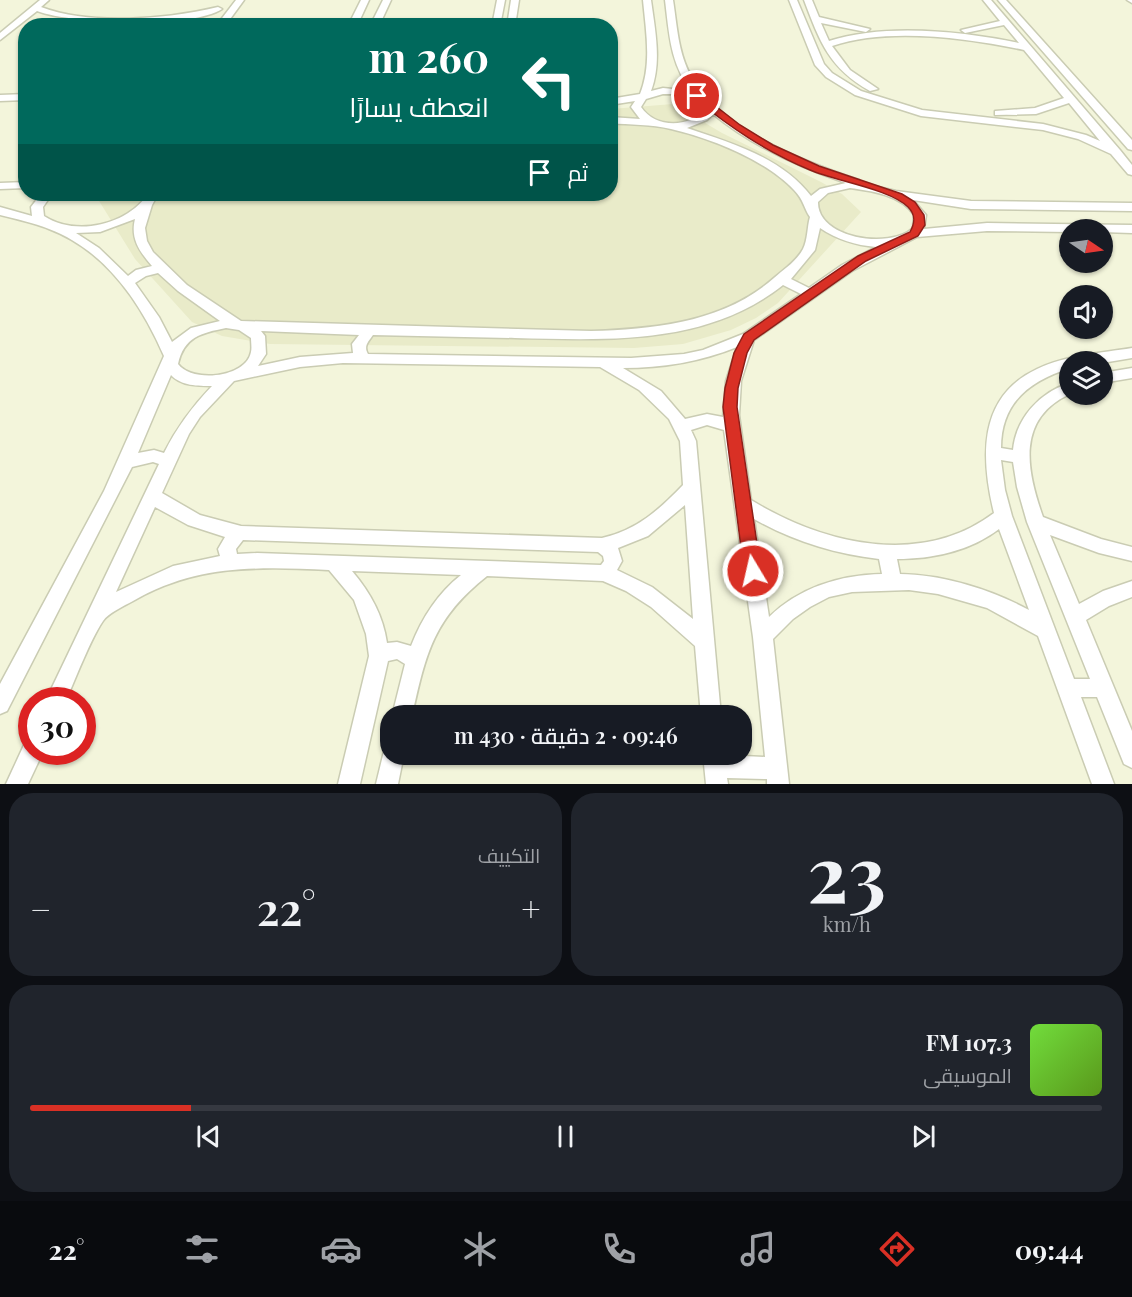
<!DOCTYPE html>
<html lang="ar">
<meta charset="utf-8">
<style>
:root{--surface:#171b24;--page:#20242c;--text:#f1f3f6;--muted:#9ea1a6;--line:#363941;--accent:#d93025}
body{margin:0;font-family:"Playfair Display",Cairo,serif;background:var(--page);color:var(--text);direction:rtl;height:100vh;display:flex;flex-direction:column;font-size:22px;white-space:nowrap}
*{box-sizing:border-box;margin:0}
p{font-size:20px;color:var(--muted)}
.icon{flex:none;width:33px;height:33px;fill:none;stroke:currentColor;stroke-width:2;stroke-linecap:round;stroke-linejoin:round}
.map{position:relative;height:784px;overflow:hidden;direction:ltr}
.drawer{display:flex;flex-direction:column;gap:9px;padding:9px;background:#0d0f14;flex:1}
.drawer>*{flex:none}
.top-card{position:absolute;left:18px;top:18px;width:600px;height:183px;border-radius:24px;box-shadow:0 2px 4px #0004;direction:rtl;background:#00695c;color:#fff;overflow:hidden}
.needle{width:39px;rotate:103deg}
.controls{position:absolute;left:1059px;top:219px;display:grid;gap:12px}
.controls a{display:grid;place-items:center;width:54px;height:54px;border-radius:50%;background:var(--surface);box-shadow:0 2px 4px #0004;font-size:30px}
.speed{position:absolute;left:18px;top:687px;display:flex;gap:12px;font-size:30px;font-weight:700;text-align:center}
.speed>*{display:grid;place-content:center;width:78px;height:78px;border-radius:50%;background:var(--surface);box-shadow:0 2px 4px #0004;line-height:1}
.speed .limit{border:9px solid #d22;background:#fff;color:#111}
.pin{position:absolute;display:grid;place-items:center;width:51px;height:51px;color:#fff;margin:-26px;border:3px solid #fff;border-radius:50%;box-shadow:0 2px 6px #0007}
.me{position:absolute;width:66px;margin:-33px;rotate:351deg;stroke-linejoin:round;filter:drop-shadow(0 0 4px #0008)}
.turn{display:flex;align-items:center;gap:21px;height:126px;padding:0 30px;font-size:27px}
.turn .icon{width:78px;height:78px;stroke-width:2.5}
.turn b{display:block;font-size:42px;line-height:51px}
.then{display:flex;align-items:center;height:57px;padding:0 30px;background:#0003;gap:12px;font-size:22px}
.big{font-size:45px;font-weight:600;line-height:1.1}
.drawer .card{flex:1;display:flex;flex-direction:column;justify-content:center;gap:9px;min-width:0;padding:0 21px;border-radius:24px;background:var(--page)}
.drawer .dial{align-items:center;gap:0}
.dial b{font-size:78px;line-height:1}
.song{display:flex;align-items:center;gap:18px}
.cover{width:72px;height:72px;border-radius:9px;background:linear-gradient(135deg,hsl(100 70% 55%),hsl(90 70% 35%))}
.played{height:6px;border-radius:3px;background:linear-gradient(90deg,var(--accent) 15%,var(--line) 15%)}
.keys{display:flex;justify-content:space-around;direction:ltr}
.heat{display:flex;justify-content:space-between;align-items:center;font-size:33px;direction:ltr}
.drawer .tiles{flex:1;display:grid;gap:9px;grid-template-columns:1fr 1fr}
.card:last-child{grid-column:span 2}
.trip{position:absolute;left:380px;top:705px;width:372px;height:60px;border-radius:24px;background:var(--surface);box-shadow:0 2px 4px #0004;font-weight:600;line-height:60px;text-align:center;direction:rtl}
.menu{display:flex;height:96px;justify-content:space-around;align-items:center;background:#090b0e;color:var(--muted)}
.menu .icon{width:42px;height:42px}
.menu .on{color:var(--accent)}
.menu b{font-size:27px;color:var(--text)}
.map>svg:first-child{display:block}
</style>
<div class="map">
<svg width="1132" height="784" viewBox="0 0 1132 784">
<rect width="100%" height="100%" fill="#f3f5db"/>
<path fill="#e9ebc9" d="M673,104L722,133L821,182L842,194L861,212L778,303L756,318L731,330L683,344L634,348L270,344L222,336L192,322L135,259L96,196L102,194H610L611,109Z"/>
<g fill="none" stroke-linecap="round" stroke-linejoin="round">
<defs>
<path id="street" d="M40,0H49L41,7C91,26 167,19 218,7L222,9C192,29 71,24 37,11L0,40V33Z
M236,0H244L225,26H216Z
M361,0H369L357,26H348Z
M383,0H391L379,26H370Z
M497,0H505L500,26H492Z
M511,0H519L515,26H507Z
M643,0H651C655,30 662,62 651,91L663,88L692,91C670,65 669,32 665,0H673C677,25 678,53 691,76C721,130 802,161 859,180L860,183L896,191L971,201L1132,203V211L971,209L913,200L926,215L924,229L987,223L1132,225V233L1102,232V230H1070V232L987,231L917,237L852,271L754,340L741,381L739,415L751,500C823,544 921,568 994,513C981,459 977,397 1037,369C1066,355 1101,353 1132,348V358L1102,363L1070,362V368C1030,381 1001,402 1001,448L1013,450C1016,418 1040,392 1070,383V394C1015,419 1027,472 1043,517L1101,539L1132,547V561L1099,553L1050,535L1079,604L1103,591L1132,581V597L1109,606L1086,620L1132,731V768L1124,764L1097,697H1081L1114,784H1092L1038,636L987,608L938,594L909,590L852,592L829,597L810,607L793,619L773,639L789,784H767V779L727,778L728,784H706L703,754L765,757L753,637L724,430L707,425L691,430L696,441L721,716H701L695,646L651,607L626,591L603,581L487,576C434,618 426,652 412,716H392L405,664L397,659L388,661L360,784H338L369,656L366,634L354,600L329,570C258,567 197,564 133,601C124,606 108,613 103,621C90,640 76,678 66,700H46L159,464L153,462L132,467L7,711L0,714V684L104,491L164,356C141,303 105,250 49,229C34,223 16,219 0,215V207L32,216L31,207L41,194H52L43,207L44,216C76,237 127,225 148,194H158L152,205L145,228L147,241L153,252L187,285L241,321L591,331C656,329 724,322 774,278C784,269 796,262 803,249C808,239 807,227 810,217C804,209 804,200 794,190C766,160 710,138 671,129C651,124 630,125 610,123V117L640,119L631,107L635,101L610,105V99L640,94C652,64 646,32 643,0ZM663,94C677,94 701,94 705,110C688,128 655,128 641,107L646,99ZM713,114C752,146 798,167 846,183L820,189L811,196C781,157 731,143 687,128L707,120ZM850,188C872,191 901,195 914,215L913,228C889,250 817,238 818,202L828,193ZM135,219C130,239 140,252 152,266L136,270L128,276L99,248L76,233L100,232ZM820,228C838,240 855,245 876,247L842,265L809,288L791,279L815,250ZM158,273L178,291L220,321L191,328L172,342L159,317L135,283L146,276ZM783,285L801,294L743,334L703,350L684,354L631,358L368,354C363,346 369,341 373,335C421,336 468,337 515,338C607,340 706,346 783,285ZM226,328L239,330L251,338C251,342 252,348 251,352C246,378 192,383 178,364C184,337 201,333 226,328ZM261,331L359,335L352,344L353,353L300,357L258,366L266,354L265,336ZM737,347L726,381L723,417L707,414L685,419L661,391L623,368C662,368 700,362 737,347ZM343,363L600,367L639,390L669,419L680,441L683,485C659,510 637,530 602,538L241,526L200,515L162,493L189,434L200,417L234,381L300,367ZM171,375C181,386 198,386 212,386C192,407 177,427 164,453L154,450L138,453ZM1001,460L1013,462L1017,487L1027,522L1090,679H1074L1012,516L1005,490ZM685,505L693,619L652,587L617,570L622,561L618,548L648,536ZM155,507L188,525L225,537L218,549L220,556L173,566L116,592ZM754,519C793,541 834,554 879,559L882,574C840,575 800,587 769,617ZM999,529L1029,610C990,589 944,575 900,574L897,559C932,559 970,551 999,529ZM243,540L598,552L603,556L604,561L601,565L257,553L237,554L236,549ZM352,571L461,575C437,594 422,618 411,646L397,642L387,643C383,615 370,592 352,571Z
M789,0H797L824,64L832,73L861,91L922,110L1043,124L1086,135L1100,141L1069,103L1036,114L995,115V111L1035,108L1064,98L1024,50C967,38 888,27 832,46L850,70L878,89L870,91C829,68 820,42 804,0H812L819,17L870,29L866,32L821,23L829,41C884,23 962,31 1019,43L1004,25L965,33L961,30L1000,21L983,0H991L1120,150L1132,165V175L1128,174L1111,154L1078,139L1043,130L921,116L855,95L826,77L815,65Z
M998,0H1006L1132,140V150L1128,149Z
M1127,0H1132V3Z
M66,21L69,22V26H35Z
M26,94V100L0,101V95Z
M26,182V188L0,189V183Z
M1132,368V378L1102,383V373Z
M32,742V752H43L28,784H6L24,745Z
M390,745V754H404L398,784H376L385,747Z"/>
</defs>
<use href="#street" stroke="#caccb3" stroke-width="3"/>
<use href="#street" fill="#fff" fill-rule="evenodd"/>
</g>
<path fill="#d93025" stroke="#8d1f18" stroke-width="1.5" d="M694,94H700L740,125L773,145L819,166L902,194L915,202L924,215L925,225L918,236L866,261L754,340L747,353L738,388L737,407L761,571L759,576L753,578L747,576L744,571L723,407L725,388L734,353L744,334L858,256L910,232C915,223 916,215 908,207C890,189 835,181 810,170C765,151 731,128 694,98Z"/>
</svg>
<div class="controls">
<a><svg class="needle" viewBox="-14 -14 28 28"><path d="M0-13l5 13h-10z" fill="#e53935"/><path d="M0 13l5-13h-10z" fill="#9ea1a6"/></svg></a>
<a><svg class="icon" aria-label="sound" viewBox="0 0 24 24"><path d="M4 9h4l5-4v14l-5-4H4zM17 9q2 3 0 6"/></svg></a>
<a><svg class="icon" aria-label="layers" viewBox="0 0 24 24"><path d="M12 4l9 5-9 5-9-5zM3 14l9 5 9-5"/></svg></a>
</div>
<div class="speed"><div class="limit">30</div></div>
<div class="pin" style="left:697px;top:96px;background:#d93025"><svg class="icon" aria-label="arrive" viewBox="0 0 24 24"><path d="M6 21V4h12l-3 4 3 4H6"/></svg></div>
<svg class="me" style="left:753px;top:571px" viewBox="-20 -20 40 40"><circle r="17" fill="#d93025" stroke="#fff" stroke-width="3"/><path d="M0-11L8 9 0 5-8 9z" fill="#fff"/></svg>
<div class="trip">09:46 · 2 دقيقة · 430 m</div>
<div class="top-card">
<div class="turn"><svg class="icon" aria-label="left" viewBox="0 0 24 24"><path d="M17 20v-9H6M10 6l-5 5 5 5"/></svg><div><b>260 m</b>انعطف يسارًا</div></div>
<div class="then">ثم<svg class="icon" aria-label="arrive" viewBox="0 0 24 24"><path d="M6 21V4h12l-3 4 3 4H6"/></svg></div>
</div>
</div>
<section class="drawer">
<div class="tiles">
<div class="card dial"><b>23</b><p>km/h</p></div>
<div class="card"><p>التكييف</p>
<div class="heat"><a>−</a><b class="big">22°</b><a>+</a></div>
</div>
<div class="card">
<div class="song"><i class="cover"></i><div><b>107.3 FM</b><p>الموسيقى</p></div></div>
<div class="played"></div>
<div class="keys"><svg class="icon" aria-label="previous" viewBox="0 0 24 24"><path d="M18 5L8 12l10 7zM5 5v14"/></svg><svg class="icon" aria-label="pause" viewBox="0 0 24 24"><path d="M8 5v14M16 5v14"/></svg><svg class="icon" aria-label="next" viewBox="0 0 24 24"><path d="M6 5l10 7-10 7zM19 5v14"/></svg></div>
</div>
</div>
</section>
<nav class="menu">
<b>09:44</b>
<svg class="icon on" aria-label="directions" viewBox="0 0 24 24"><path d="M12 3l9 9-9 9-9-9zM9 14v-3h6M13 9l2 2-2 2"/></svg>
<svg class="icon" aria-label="music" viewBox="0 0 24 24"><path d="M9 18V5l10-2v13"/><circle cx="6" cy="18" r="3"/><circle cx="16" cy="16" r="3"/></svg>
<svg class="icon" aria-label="phone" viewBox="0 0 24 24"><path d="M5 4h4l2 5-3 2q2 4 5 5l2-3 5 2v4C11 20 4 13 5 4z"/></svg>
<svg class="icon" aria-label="climate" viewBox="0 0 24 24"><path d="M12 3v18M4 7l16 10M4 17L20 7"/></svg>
<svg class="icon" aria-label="car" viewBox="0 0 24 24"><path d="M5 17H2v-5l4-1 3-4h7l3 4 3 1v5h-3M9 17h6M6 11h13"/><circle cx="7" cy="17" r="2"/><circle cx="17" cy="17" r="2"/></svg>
<svg class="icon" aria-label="filters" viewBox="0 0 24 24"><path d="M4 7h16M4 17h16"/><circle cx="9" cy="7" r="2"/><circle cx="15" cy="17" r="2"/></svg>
<b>22°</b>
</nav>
